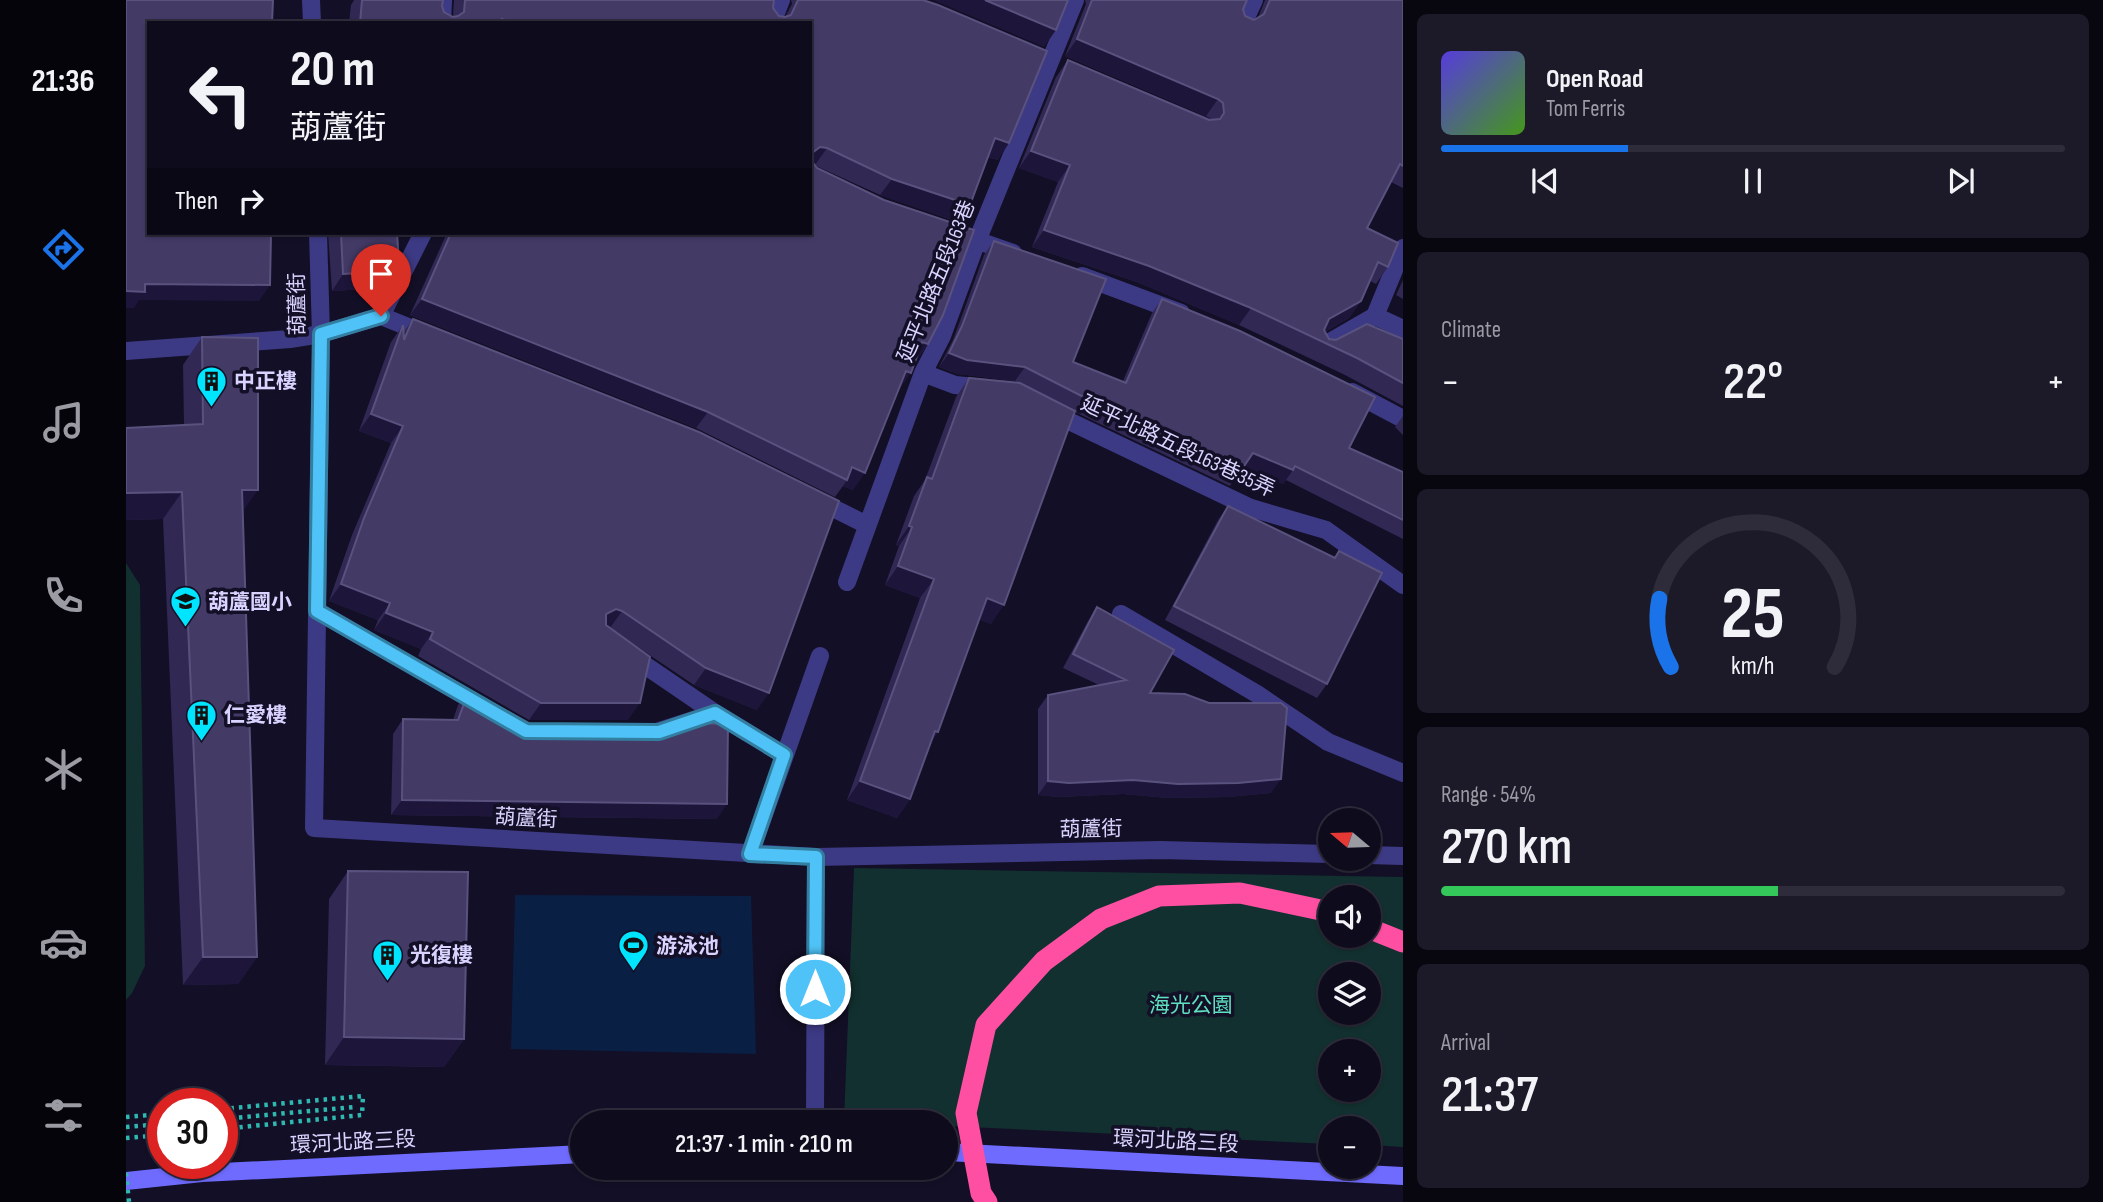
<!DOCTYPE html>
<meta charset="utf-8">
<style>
:root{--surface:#0e0b1c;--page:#1c1929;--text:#f1f3f6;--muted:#9b9ba3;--line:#2e2b3b;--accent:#1a73e8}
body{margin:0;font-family:"Sofia Sans Condensed","Noto Sans TC",sans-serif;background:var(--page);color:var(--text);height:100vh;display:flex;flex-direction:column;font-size:26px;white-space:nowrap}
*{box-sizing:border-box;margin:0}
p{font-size:23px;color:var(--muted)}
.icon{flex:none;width:38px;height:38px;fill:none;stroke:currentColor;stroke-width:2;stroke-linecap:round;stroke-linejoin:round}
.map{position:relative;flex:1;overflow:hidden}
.panel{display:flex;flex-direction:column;gap:14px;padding:14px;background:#08060f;width:700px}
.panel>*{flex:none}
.top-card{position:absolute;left:21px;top:21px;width:665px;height:214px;border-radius:0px;box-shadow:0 2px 5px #0004,0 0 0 2px var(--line);background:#0e0b1c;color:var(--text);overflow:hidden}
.needle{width:46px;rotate:289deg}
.fabs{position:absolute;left:1192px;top:808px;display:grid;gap:14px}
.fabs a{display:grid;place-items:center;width:63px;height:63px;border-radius:50%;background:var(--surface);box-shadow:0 2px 5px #0004,0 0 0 2px var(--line);font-size:35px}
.speed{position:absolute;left:21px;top:1088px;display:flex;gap:14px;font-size:35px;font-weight:700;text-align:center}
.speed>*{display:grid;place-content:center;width:91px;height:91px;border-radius:50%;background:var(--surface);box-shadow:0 2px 5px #0004,0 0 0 2px var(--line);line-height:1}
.speed .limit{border:10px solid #d22;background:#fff;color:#111}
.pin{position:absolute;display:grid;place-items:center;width:60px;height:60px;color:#fff;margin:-72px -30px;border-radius:50% 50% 50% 0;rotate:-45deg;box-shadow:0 0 7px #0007}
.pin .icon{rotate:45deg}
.me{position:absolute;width:77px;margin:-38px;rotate:0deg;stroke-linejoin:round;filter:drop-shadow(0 0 5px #0008)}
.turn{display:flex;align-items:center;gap:24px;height:147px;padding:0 28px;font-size:32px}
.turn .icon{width:91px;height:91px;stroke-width:2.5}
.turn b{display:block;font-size:49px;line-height:60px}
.then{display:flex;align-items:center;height:66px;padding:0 28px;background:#0003;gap:14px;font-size:26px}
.big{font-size:52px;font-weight:600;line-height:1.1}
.panel .card{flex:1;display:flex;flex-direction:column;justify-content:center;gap:10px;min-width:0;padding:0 24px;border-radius:10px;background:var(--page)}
.panel .dial{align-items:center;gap:0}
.dial svg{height:182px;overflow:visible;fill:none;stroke:var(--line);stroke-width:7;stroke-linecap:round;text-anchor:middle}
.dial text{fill:var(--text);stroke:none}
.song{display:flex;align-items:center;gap:21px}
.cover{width:84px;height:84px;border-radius:10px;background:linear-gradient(135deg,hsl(250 70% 55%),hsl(100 70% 35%))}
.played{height:7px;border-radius:4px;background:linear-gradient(90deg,var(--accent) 30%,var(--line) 30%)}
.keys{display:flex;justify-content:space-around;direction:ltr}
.heat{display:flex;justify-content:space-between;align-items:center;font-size:38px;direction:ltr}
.charge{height:10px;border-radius:5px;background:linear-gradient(90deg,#34c759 54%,var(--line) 0)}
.trip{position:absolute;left:444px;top:1110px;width:388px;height:70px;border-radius:35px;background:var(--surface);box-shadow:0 2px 5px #0004,0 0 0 2px var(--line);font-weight:600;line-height:70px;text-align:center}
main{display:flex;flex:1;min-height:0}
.tab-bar{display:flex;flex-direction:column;width:126px;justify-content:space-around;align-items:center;background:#06040b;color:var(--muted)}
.tab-bar .icon{width:49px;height:49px}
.tab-bar .selected{color:var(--accent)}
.tab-bar b{font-size:32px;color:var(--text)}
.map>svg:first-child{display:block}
</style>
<main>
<nav class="tab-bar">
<b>21:36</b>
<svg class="icon selected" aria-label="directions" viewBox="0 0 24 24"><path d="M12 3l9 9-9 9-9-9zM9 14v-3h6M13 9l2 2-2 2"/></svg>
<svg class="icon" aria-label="music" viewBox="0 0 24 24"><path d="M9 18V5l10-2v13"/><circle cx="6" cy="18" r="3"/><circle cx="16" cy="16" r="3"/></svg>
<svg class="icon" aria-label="phone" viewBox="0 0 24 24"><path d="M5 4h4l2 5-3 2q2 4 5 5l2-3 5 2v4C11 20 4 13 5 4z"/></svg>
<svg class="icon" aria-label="climate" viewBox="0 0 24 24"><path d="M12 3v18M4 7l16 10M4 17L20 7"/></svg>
<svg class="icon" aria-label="car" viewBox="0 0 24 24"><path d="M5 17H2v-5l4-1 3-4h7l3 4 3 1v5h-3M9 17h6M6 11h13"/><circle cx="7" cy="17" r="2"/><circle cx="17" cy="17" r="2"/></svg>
<svg class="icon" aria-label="filters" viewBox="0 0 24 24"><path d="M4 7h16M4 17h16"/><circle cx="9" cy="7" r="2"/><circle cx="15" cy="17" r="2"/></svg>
</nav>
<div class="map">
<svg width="1277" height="1202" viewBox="0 0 1277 1202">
<rect width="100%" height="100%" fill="#130f26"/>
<path fill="#12302f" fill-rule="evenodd" d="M0,563L14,585L19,966L6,993L0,1000Z
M728,868L1277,877V1147L1243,1145L1242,1129H1204V1144L821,1126V1122L718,1121ZM1204,898H1242V936H1204ZM1204,975H1242V1013H1204ZM1204,1052H1242V1090H1204Z"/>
<path fill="#0a1f44" d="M389,895L625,896L630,1054L385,1049Z"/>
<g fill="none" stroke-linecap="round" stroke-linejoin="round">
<path stroke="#2fb8b0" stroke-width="4.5" stroke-dasharray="3.5 5" stroke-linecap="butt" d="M96,1109L237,1096L236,1115L96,1129
M0,1117L37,1114
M96,1119L228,1107
M0,1127L37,1124
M0,1138L37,1135"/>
<path stroke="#3d3a85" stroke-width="18" d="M316,23L317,0
M646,23L655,0
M1116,26L1128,0
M824,231L887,253
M956,276L1055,313
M255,316L297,233
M1249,316L1277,248
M1197,346L1249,316L1277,329
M0,351L164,339L195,334L255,316L302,335
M797,373L829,385L860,388
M1226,392L1277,419
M924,412L1125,508L1200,530L1277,585
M691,500L741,525
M721,582L797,373L816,336L851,241L949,0
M191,611L358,707
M995,614L1070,658
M504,655L589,713L658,755
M530,732L589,713
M624,854L694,656"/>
<path stroke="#3d3a85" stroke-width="18" d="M185,0L186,23
M192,233L195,334L188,828L690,857L1034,850L1204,854
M1070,658L1131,694L1202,742L1277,773
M1242,855L1277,856
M689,1122L690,857"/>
<path stroke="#6f6bff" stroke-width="18" d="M821,1152L1277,1176
M0,1181L76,1173L457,1154"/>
<path stroke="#ff4fa3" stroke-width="21" d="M1242,928L1277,942"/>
<path stroke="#2fb8b0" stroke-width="4.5" stroke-dasharray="3.5 5" stroke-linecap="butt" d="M0,1173L3,1202"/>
<path stroke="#ff4fa3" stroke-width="21" d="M861,1202L855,1193L840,1113L860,1025L918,961L975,919L1033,896L1114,893L1204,912"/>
</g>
<path fill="#312854" d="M228,0H317L316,6L318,12L327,17L328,0H648L647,8L653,16L659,17L666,4L665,0H797L872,160L862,157L832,222L754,195L688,165L802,344L790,361H789L773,390H772L727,490L717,486L709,497L570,428L284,315L321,233H684V23H223L225,5Z
M959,0H1121L1117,9L1119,16L1128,20L1132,18L1139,0H1277V188L1265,182L1241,228L1262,267L1250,284L1244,281L1235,301L1223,318L1199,332L1203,339L1210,340L1277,339V406L1219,375L1113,325L1011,282L906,247L932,182L893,168L930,77L942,60L1085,119L1080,116L939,56L960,4Z
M202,233H271L257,288L206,291Z
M868,241L947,362L997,381L1026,313L1036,299L1223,448L1277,472V539L1160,480L1157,484L1117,467L1104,486L949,412L865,624L853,619L812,732L804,743L784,799L771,818L721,800L794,598L759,585L773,546L770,545L788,496L799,480L830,397L843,378L893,383L889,381L832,374L813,367L827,340L858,255Z
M1277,280V299L1270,295Z
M287,319L631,710L568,685L482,627L502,720H403L292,656L295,649L248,630L252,620L203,601L226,535L265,443L233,431L265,342L277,325V333Z
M76,337L117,511L131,957L112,984L57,985L37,519L0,520V428L58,425L57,365Z
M1277,416V435L1269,427Z
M1102,506L1208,558L1213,551L1201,684L1191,698L1039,620L1092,520Z
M971,607L1024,693L1145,793L1102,797L1042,798L997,794L933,797L912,795V709L922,695L973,685L937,668L962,621Z
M343,690L410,727L591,819L265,815L267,734L277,719L327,720L332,705Z
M222,871L338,1039L318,1067L199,1065L203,899Z"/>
<path fill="#1d163a" d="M807,0H859L930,30L918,47Z
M951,39L1092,99L1080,116L939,56Z
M869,138L883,143L872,160L857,155Z
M694,147L701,148L689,165L684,164L686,153Z
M905,151L944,165L932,182L893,168Z
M766,179L844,205L832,222L754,195Z
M918,230L1023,266L1125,308L1113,325L1011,282L906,247Z
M268,271L257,288L206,291L217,274Z
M19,284L144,285L133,301L13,300L8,308H0V291Z
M296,299L582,412L570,428L284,315Z
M1235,301L1223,318L1191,336L1203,319Z
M796,342L802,344L790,361L784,359Z
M823,353L899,367L889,381L832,374L813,367Z
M780,371L785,373L773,390L768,388Z
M245,414L277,426L265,443L233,431Z
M1127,453L1167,470L1157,484L1117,467Z
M726,467L739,473L727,490L717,486L721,480Z
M116,490H132L113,517Z
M56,492L37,519L0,520V493Z
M783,526L786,527L773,546L770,545Z
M772,566L808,579L794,598L759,585Z
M215,584L264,603L252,620L203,601Z
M861,598L878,605L865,624L848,617Z
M490,609L496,611L484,628L478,626L480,614Z
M260,613L307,632L295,649L248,630Z
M580,668L643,693L631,710L568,685Z
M415,703H514L502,720H403Z
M809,731L812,732L799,751Z
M1155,779L1145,793L1102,797L1042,798L997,794L933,797L912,795L922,781Z
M734,781L784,799L771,818L721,800Z
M276,800L601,804L591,819L265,815Z
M77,957H131L112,984L57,985Z
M218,1037L338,1039L318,1067L199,1065Z"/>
<path fill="#433a66" stroke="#5a527e" stroke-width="2" d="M0,0H147L146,23H23V233H145L144,285L19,284V292L0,291Z
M236,0H317L316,6L318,12L327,17L332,16L338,12L339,0H648L647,8L653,16L659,17L665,15L672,0H797L812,5L921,51L883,143L869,138L844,205L766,179L701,148L694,147L686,153L685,160L691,168L758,200L848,230L817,315L802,344L796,342L785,373L780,371L739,473L726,467L721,480L582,412L296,299L325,233H684V23H386L376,19V23H234Z
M859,0H942L930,30Z
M966,0H1121L1117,9L1119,16L1128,20L1138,14L1144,0H1277V166L1274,164L1241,228L1272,243L1262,267L1252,262L1235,301L1203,319L1198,330L1203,339L1210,340L1241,324L1277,339V383L1231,358L1125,308L1023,266L918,230L944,165L905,151L942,60L1083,120L1094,119L1098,113L1097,103L1092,99L951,39Z
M215,233H271L273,262L268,271L217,274Z
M868,241L980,279L947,362L1000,383L1036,299L1114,331L1249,397L1223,448L1277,472V520L1169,466L1167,470L1127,453L1114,472L985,411L899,367L841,360L823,353L836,326Z
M287,319L573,432L713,501L643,693L580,668L496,611L490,609L480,614V625L524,657L514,703H415L304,639L307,632L260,613L264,603L215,584L238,518L277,426L245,414L277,325L278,340Z
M76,337L132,338V490H116L131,957H77L56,492L0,493V428L77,424Z
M843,378L894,383L949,411L878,605L861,598L812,732L809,731L784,799L734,781L808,579L772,566L786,527L783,526L801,477L806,479Z
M1102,506L1209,558L1213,551L1256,573L1201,684L1048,606Z
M971,607L1048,650L1024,693L1059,694L1083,703H1155L1161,708L1155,779L1112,783L1052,784L1007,780L943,783L922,781V695L1000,680L947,654Z
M343,690L410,727L542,728L559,723L602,724L601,804L276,800L277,719L332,720Z
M222,871L342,872L338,1039L218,1037Z"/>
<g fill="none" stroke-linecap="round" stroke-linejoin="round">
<defs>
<path id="route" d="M255,316L195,334L191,611L400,731L533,732L589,713L658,755L624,854L690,857L689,989"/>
</defs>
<use href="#route" stroke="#337fa1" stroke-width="18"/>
<use href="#route" stroke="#4fc3f7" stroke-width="12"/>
</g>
<defs>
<symbol id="building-pin" viewBox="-11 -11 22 30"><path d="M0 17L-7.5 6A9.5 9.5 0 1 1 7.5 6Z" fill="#00e5ff" stroke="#130f26"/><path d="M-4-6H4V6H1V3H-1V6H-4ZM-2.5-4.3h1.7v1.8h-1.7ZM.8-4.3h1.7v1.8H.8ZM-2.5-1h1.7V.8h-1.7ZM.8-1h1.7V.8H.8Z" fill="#111"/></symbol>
<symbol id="school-pin" viewBox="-11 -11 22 30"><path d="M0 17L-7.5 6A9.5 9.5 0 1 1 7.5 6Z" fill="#00e5ff" stroke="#130f26"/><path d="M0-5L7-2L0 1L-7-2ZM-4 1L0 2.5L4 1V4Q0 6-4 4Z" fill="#111"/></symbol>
<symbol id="stadium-pin" viewBox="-11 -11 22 30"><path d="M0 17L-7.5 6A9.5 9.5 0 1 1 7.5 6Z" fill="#00e5ff" stroke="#130f26"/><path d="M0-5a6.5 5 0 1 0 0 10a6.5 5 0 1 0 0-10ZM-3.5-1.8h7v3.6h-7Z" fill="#111"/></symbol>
</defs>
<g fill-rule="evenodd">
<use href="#building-pin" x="68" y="364" width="35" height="47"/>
<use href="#school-pin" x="42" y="584" width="35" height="47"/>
<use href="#building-pin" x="58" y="698" width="35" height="47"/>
<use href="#stadium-pin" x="490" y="928" width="35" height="47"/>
<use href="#building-pin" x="244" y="938" width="35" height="47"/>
</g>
<g text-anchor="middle" stroke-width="7" stroke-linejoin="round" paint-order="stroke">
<g font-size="21" fill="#d9d4ff" stroke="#130f26">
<text transform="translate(810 281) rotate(-68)" y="7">延平北路五段163巷</text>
<text transform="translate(171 304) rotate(-91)" y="7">葫蘆街</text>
<text transform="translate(1052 446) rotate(25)" y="7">延平北路五段163巷35弄</text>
<text transform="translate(400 818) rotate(3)" y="7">葫蘆街</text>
<text transform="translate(965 829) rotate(-1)" y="7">葫蘆街</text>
<text transform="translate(1050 1141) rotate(3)" y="7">環河北路三段</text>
<text transform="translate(227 1142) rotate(-3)" y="7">環河北路三段</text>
</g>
<g font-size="21" font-weight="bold" fill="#d9d4ff" stroke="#130f26" text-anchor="start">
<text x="108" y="388">中正樓</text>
<text x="82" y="609">葫蘆國小</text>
<text x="98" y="722">仁愛樓</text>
<text x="530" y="953">游泳池</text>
<text x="284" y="962">光復樓</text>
</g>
<g font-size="21" fill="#5fe0c0" stroke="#130f26">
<text x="1065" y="1012">海光公園</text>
</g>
</g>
</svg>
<div class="fabs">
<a><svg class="needle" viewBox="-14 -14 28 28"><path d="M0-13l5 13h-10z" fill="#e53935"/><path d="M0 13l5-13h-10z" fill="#9b9ba3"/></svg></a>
<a><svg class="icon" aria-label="sound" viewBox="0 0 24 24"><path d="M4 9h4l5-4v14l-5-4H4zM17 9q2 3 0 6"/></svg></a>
<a><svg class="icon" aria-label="layers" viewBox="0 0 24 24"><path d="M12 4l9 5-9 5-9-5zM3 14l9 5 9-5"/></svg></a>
<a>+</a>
<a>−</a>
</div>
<div class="speed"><div class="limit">30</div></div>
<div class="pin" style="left:255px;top:316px;background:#d93025"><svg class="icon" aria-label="arrive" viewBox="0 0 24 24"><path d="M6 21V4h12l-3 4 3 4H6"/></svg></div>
<svg class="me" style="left:689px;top:989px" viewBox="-20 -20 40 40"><circle r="17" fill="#4fc3f7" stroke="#fff" stroke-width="3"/><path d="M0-11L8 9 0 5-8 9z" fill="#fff"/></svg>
<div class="trip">21:37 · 1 min · 210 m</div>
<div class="top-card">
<div class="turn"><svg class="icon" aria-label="left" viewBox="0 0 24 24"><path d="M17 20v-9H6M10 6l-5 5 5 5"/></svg><div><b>20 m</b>葫蘆街</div></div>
<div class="then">Then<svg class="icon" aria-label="right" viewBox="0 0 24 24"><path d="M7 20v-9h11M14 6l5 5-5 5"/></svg></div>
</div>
</div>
<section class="panel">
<div class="card">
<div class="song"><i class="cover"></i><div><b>Open Road</b><p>Tom Ferris</p></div></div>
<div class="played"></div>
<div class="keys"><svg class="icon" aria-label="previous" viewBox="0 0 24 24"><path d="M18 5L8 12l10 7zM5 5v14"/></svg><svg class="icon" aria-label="pause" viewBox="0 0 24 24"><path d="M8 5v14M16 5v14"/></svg><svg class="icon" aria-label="next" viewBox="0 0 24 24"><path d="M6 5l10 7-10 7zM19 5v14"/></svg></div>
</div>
<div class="card"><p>Climate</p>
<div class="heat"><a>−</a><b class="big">22°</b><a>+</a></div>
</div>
<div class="card dial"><svg viewBox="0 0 100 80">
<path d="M14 69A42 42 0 1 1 86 69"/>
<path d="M14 69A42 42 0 0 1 9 39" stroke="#1a73e8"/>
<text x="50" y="56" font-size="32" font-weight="700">25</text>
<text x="50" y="72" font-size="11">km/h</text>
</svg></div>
<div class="card"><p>Range · 54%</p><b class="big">270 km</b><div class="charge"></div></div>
<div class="card"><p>Arrival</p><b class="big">21:37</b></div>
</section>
</main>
